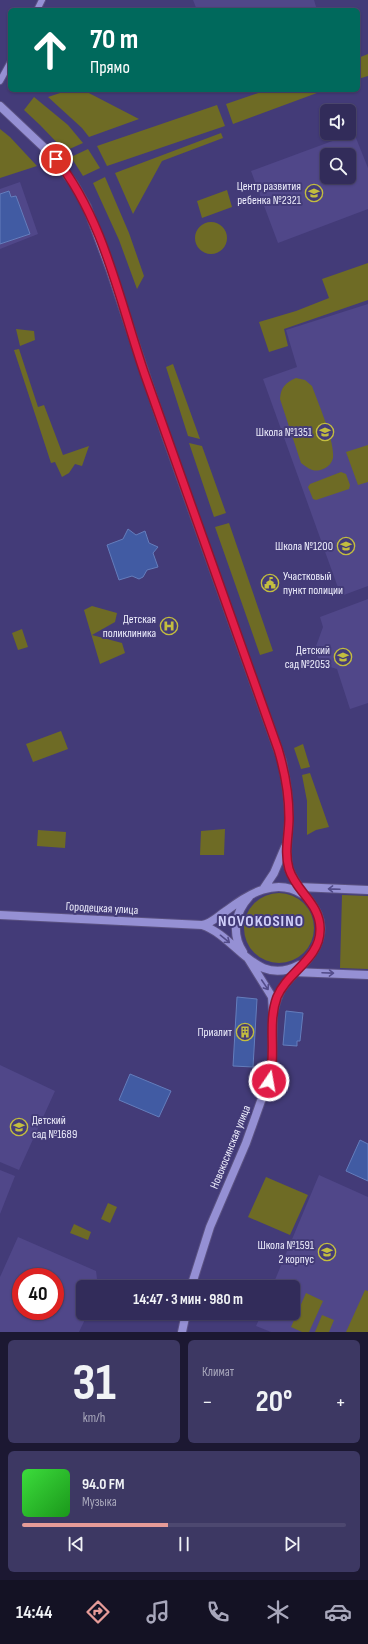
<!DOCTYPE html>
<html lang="ru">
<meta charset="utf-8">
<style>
:root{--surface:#322c5a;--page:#3d3863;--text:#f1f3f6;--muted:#a8a7bb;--line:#4d4870;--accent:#e69b98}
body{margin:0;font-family:"Sofia Sans Condensed",sans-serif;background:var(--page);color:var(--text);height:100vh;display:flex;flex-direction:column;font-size:15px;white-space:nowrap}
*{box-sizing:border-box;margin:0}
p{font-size:13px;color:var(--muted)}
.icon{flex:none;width:22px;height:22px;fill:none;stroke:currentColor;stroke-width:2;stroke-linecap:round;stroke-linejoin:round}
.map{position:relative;height:1332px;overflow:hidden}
.sheet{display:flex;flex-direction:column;gap:8px;padding:8px;background:#1c1832;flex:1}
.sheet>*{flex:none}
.hud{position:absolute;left:8px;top:8px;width:352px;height:84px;border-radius:6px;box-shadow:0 1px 3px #0004,0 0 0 1px var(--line);background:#00695c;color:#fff;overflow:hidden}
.tools{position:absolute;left:320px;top:104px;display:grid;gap:8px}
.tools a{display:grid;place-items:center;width:36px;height:36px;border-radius:6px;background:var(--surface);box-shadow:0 1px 3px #0004,0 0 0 1px var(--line);font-size:20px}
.speed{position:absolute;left:12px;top:1268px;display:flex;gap:8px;font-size:20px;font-weight:700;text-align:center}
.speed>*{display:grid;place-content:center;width:52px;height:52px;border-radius:50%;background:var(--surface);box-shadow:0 1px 3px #0004,0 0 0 1px var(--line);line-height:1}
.speed .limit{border:6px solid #d22;background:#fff;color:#111}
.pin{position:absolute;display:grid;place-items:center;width:34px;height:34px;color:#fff;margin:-17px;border:2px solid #fff;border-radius:50%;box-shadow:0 1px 4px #0007}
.me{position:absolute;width:44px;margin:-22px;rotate:12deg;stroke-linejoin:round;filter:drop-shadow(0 0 3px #0008)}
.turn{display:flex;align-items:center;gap:14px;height:84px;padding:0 16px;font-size:18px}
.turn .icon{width:52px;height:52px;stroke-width:2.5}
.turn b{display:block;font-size:28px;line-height:34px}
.big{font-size:30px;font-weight:700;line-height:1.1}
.sheet .tile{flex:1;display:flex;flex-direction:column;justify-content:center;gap:6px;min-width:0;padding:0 14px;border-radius:6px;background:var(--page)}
.sheet .dial{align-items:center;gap:0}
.dial b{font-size:52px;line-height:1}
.song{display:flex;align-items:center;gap:12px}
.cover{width:48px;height:48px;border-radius:6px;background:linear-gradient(135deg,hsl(120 70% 55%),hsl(120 70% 35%))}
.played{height:4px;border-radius:2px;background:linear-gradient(90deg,var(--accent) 45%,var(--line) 45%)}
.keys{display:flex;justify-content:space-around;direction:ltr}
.heat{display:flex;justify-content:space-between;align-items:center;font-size:22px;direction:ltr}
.sheet .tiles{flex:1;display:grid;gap:8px;grid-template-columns:1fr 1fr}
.tile:last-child{grid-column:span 2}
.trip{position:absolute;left:76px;top:1280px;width:224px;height:40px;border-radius:6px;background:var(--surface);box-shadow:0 1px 3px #0004,0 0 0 1px var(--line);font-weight:700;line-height:40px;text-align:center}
.tab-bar{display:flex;height:64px;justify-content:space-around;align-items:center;background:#141224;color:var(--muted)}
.tab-bar .icon{width:28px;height:28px}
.tab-bar .on{color:var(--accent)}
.tab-bar b{font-size:18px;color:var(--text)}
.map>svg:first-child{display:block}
</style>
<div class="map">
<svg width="368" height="1332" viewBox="0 0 368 1332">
<rect width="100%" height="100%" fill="#433b78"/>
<path fill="#504789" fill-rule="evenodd" d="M193,0H314L317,10H197Z
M354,133L368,168V209L278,243L251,171ZM327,155H349V177H327Z
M20,182L38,234L0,249V189Z
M368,304V586L341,596L263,379L297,367L286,330Z
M368,599V703L350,709L337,669L320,664L315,649L323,627L320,617Z
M0,1065L55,1091L19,1170L0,1162Z
M0,1170L15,1176L0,1214Z
M319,1175L368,1197V1332H271L256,1326L262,1313H293V1287H272Z
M18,1237L96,1271L98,1287H83V1313H88L79,1332H0V1277ZM21,1277H55V1311H21Z"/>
<path fill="#6e6b25" d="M368,54V76L358,79V58Z
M69,90H83L139,119L89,137L82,128L48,97Z
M267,90H325L233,124L226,104Z
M34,97L68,125L83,143L65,151L40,125L24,110Z
M217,105L225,126L107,166L97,146Z
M0,129L10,137L37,166L0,178Z
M221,133L223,138L162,161L133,214L115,173Z
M88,149L100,168L83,176L71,157Z
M105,177L129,233L144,276L137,289L119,240L93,183Z
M227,190L232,207L202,218L197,201Z
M195 238a16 16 0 1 1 32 0a16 16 0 1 1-32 0Z
M368,263V300L284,329L288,346L269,352L259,322L296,311L329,298L322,279Z
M16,329L34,331L35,340L20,346Z
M19,349L38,407L44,405L63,455L89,446L82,466L75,464L69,473L62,477L55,462L51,463L14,350Z
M173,364L200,439L188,436L166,367Z
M296,378L305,380L312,386C318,403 335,441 333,458C332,463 328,467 323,469C314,473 309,469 301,463L280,399C281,387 285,383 296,378Z
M189,443L202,446L226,513L214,517Z
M368,445V482L358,485L346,452Z
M341,472L346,474L350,485L349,489L316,500L313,499L308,487L310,484Z
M229,523L273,651L260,655L215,527Z
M92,606L117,613L115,622L92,635L122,643L125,653L100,664L84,610Z
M22,629L28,647L18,650L12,633Z
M61,731L68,749L33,762L26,744Z
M303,744L310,767L301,769L294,748Z
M310,773L329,827L316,830L307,835V801L302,775Z
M225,829L224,855H200L201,831Z
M38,830L66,832L65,848L37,846Z
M244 928a35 35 0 1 1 70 0a35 35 0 1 1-70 0Z
M342,895L368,896V969L340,968Z
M266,1177L308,1195L290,1235L248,1217Z
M108,1203L117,1207L110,1223L101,1219Z
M74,1224L91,1232L88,1240L70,1233Z
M365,1290L368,1291V1332H346Z
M306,1293L323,1301L309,1332H302L291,1327Z
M322,1315L334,1320L329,1332H315Z"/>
<path fill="#415ba3" stroke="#647dbc" d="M9,191L11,197L16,196L30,234L0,244V194Z
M128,529L136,535L145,531L149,543L158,547L153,553L158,567L147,570L143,577L139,579L132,576L119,580L107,545L123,539Z
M237,997L257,999L253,1067L233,1066Z
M286,1011L303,1013L300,1041H297V1046L283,1045Z
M130,1074L171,1091L159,1117L119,1100Z
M360,1140L368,1144V1181L346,1171Z"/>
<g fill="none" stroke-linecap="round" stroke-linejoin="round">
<defs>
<path id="minor" d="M37,10L42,0
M0,81L10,63"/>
<path id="tertiary" d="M0,106L52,155L74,184L87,207L110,269L166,436L282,761C286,780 289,799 289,818C289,835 284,853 289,869C298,895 328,909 319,939C313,960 292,972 281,990C277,997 275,1005 273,1013
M298,887L368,890
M264,888L274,873L285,847
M0,915L202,925C238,937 255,988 299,965
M202,925C211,924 218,916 226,911C248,894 276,877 302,894
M243,952C231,934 235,912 249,897
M293,972L368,975
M191,1287L210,1227L246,1143L272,1070L273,1013L272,997L249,960
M182,1332L186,1313"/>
</defs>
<use href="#minor" stroke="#5a5182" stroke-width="8"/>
<use href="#tertiary" stroke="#5a5182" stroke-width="10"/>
<use href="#minor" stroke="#9590d4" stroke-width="6"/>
<use href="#tertiary" stroke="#9590d4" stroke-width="8"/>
</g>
<defs><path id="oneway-shaft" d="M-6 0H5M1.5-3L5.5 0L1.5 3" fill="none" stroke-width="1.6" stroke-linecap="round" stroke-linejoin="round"/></defs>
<g stroke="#534c8a">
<use href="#oneway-shaft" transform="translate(334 889) rotate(-178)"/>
<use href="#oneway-shaft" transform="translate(225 939) rotate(39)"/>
<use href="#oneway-shaft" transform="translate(328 973) rotate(2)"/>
<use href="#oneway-shaft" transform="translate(265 985) rotate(56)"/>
</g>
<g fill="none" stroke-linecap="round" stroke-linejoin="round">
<defs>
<path id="route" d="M56,159C104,219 120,303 145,375C189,500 234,624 278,749C285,772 289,794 289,818C289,835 284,852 289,869C296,892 321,904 320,930C320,959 287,972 277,997C267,1024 277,1054 269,1081"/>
</defs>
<use href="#route" stroke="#92132f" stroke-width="10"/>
<use href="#route" stroke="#e11d48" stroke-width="7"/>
</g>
<defs>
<symbol id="school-ring" viewBox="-11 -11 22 22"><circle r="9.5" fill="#433b78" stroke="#c3bd3f" stroke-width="1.5"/><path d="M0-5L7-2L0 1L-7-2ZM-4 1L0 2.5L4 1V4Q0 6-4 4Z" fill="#c3bd3f"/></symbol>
<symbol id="civic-ring" viewBox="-11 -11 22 22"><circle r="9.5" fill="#433b78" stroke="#c3bd3f" stroke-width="1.5"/><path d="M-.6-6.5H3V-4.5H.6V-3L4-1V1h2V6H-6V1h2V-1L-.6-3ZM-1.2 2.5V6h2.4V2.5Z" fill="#c3bd3f"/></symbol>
<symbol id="hospital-ring" viewBox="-11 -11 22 22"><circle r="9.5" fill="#433b78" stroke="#c3bd3f" stroke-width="1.5"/><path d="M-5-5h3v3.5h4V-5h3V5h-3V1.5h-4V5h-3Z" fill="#c3bd3f"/></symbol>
<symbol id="building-ring" viewBox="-11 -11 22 22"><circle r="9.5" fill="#433b78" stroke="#c3bd3f" stroke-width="1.5"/><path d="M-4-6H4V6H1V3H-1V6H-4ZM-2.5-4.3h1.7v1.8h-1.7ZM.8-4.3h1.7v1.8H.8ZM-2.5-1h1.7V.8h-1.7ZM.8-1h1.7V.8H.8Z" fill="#c3bd3f"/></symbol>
</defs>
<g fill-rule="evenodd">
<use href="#school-ring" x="304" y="183" width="20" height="20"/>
<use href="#school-ring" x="315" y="422" width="20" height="20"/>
<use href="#school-ring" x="336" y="536" width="20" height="20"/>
<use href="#civic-ring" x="260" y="573" width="20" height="20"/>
<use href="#hospital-ring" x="159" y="616" width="20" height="20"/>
<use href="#school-ring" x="333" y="647" width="20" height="20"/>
<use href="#building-ring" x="235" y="1022" width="20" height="20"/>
<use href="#school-ring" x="9" y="1117" width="20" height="20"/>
<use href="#school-ring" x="317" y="1242" width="20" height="20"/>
</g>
<g text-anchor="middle" stroke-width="4" stroke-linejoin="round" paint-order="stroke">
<g font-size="12" fill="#ededfc" stroke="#433b78" text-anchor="end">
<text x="301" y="190">Центр развития<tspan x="301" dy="14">ребенка №2321</tspan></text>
<text x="312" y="436">Школа №1351</text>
<text x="333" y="550">Школа №1200</text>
<text x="283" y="580" text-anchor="start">Участковый<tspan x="283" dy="14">пункт полиции</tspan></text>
<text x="156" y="623">Детская<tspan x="156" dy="14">поликлиника</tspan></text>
<text x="330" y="654">Детский<tspan x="330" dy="14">сад №2053</tspan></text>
<text x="232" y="1036">Приалит</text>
<text x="32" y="1124" text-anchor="start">Детский<tspan x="32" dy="14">сад №1689</tspan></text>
<text x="314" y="1249">Школа №1591<tspan x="314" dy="14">2 корпус</tspan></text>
</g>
<g font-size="12" fill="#ededfc" stroke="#433b78">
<text transform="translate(102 908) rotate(3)" y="4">Городецкая улица</text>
<text transform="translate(230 1147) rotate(-68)" y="4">Новокосинская улица</text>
</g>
<g font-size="16" font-weight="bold" letter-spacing="1" fill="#d0cffa" stroke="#433b78">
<text x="261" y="926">NOVOKOSINO</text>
</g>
</g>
</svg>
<div class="tools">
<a><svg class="icon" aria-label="sound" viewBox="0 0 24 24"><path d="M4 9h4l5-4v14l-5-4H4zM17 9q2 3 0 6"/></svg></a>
<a><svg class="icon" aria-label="search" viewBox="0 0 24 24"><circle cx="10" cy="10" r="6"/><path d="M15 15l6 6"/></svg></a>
</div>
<div class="speed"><div class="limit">40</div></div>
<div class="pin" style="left:56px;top:159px;background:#d93025"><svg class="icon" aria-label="arrive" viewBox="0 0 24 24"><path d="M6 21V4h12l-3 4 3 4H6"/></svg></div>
<svg class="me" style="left:269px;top:1081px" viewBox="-20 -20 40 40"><circle r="17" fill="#e11d48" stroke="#fff" stroke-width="3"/><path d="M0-11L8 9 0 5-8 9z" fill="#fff"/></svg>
<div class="trip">14:47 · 3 мин · 980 m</div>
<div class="hud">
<div class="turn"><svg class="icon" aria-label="ahead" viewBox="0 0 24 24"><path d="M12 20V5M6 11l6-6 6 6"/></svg><div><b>70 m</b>Прямо</div></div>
</div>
</div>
<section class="sheet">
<div class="tiles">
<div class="tile dial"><b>31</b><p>km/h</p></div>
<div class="tile"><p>Климат</p>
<div class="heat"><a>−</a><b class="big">20°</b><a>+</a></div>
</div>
<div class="tile">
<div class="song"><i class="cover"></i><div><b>94.0 FM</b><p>Музыка</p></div></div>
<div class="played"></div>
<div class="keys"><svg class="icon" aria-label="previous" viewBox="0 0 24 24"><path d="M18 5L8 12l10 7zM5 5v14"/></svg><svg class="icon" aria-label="pause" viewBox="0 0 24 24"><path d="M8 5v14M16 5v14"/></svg><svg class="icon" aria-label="next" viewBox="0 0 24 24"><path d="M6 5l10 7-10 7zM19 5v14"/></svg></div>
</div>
</div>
</section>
<nav class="tab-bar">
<b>14:44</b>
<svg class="icon on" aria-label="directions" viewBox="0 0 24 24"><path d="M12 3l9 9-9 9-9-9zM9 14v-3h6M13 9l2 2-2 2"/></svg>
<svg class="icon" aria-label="music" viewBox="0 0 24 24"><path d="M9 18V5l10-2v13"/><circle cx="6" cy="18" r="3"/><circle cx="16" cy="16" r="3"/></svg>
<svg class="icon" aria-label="phone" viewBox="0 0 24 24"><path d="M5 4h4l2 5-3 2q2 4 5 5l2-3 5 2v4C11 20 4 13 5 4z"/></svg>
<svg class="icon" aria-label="climate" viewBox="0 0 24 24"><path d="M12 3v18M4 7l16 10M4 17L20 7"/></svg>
<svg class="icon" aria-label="car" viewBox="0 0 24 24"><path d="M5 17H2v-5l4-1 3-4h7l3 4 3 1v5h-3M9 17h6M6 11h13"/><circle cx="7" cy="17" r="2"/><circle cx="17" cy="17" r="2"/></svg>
</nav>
